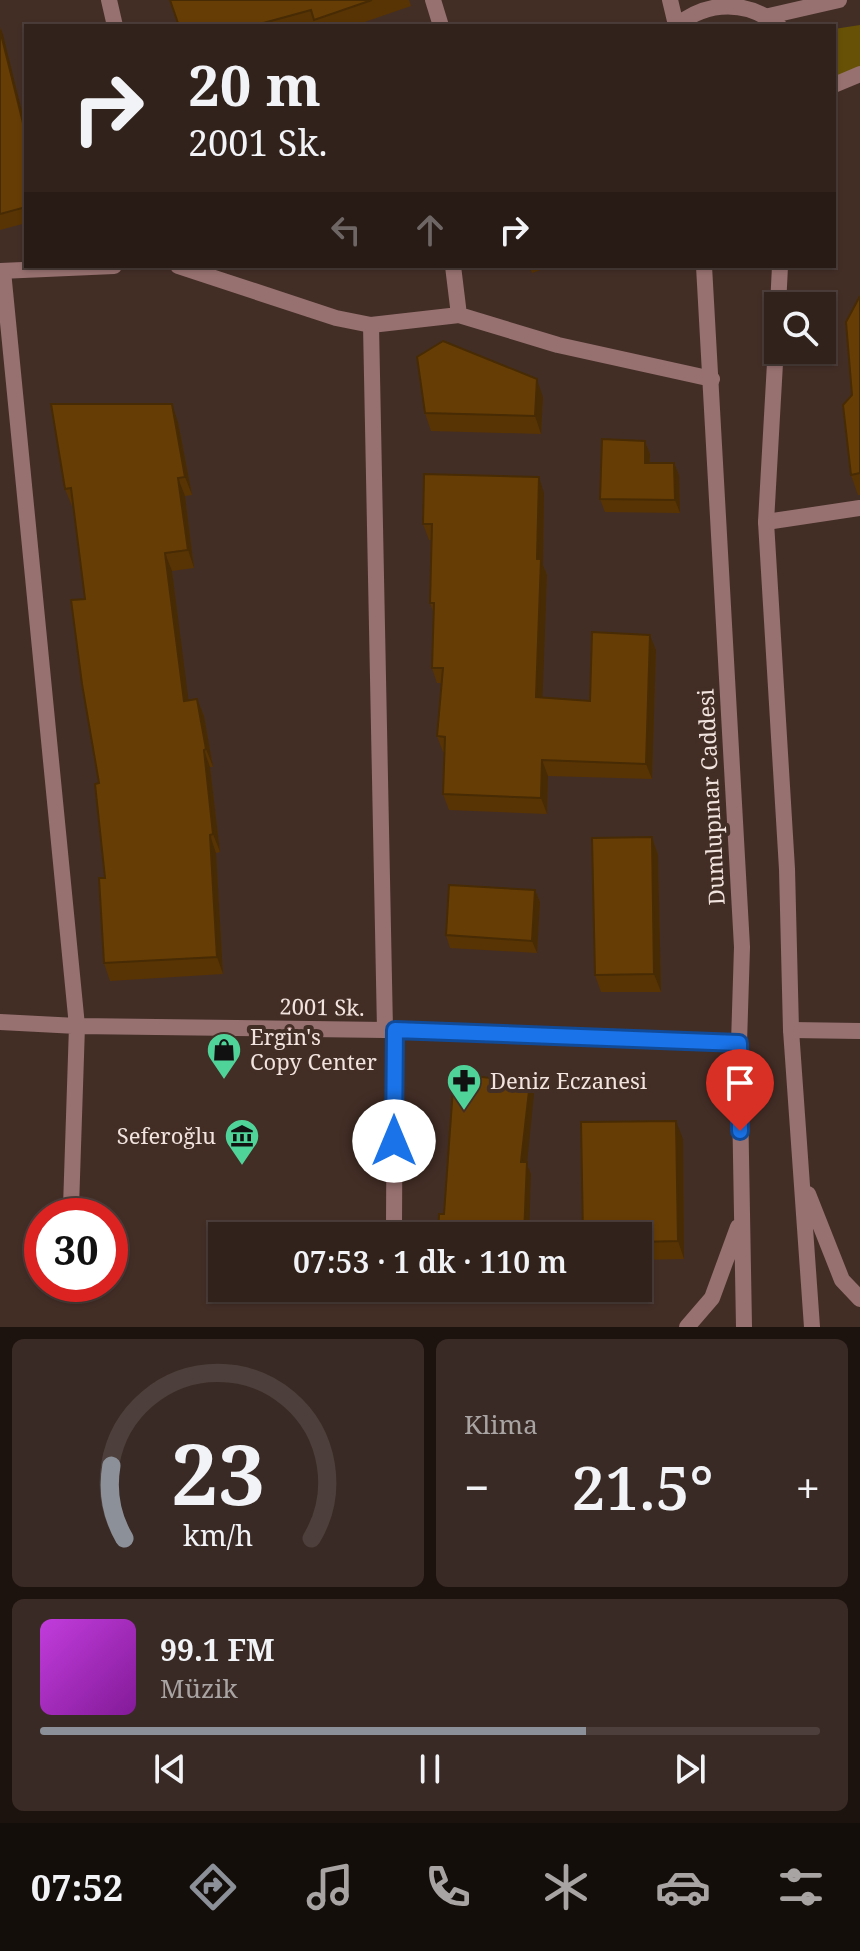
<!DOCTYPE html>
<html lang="tr">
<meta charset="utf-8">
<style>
:root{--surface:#32221c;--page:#3a2a25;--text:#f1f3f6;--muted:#a8a4a3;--line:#4d3f3b;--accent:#8c9099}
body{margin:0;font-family:"Noto Serif",serif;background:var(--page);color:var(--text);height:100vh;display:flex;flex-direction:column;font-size:30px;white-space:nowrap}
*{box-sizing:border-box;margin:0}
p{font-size:26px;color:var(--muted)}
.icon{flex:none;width:44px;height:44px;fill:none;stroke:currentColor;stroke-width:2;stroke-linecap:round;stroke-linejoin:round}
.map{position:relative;height:1327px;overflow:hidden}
.drawer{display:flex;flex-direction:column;gap:12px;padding:12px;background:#1c130f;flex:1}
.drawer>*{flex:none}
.top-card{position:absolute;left:24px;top:24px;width:812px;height:244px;border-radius:0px;box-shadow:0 2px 6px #0004,0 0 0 2px var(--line);background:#32221c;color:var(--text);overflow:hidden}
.tools{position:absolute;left:764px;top:292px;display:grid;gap:16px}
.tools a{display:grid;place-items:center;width:72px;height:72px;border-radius:0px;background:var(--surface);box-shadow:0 2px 6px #0004,0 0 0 2px var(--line);font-size:40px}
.speed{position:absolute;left:24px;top:1198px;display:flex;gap:16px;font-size:40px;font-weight:700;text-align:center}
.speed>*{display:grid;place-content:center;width:104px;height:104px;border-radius:50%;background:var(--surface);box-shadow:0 2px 6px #0004,0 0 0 2px var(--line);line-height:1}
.speed .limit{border:12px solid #d22;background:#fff;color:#111}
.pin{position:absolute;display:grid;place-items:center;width:68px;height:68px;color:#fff;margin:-82px -34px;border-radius:50% 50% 50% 0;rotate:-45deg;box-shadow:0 0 8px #0007}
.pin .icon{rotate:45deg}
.me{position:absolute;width:88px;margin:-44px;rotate:0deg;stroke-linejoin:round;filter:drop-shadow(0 0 6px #0008)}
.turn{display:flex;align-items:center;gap:28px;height:168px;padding:0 32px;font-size:36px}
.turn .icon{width:104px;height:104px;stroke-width:2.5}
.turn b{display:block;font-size:56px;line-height:68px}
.lanes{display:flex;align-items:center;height:76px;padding:0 32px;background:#0003;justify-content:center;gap:40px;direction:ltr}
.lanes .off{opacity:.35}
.big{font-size:60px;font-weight:600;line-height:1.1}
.drawer .card{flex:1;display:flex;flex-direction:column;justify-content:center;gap:12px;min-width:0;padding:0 28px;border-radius:12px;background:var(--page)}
.drawer .dial{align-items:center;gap:0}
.dial svg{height:208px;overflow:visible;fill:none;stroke:var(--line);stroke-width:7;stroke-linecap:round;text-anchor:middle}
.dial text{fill:var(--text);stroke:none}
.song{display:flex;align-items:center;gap:24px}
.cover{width:96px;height:96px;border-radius:12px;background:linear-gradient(135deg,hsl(290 70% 55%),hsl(290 70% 35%))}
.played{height:8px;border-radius:4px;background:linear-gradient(90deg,var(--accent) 70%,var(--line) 70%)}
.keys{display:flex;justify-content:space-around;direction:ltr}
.heat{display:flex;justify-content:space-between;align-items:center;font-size:44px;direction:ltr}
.drawer .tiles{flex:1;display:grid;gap:12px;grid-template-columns:1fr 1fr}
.card:last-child{grid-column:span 2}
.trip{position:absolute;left:208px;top:1222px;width:444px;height:80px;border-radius:0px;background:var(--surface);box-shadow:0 2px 6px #0004,0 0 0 2px var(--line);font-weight:600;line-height:80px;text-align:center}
.tab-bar{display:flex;height:128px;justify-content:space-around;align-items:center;background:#140e0b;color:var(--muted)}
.tab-bar .icon{width:56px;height:56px}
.tab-bar .active{color:var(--accent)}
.tab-bar b{font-size:36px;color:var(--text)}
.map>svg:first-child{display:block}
</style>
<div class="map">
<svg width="860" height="1327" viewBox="0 0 860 1327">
<rect width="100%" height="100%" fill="#432e26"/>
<path fill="#665106" d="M860,25V67L834,79V29Z"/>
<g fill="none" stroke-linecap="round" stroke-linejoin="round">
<path stroke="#977170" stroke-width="16" d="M109,0L115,26
M433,0L441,26
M178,266L336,318L371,325L459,315L558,345L712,379
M453,266L459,315
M0,271L114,266
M3,271L77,1026L71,1207
M371,325L385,1030
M766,522L860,508
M0,1022L77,1026L385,1030L739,1043
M791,1030L860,1031
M394,1224L395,1030"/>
<path stroke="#977170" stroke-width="16" d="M670,0L676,25
M769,16L839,0
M676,26C708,0 748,0 779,26
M834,85L860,74
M704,266L742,947L739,1043L744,1327
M778,306L780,266
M778,310L766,522L787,869L791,1030L812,1327
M808,1194L842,1280L860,1299
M687,1327L712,1298L738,1227"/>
</g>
<path fill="#583404" d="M170,0H409L411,6L353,26H179Z
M0,27L25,123L26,122V223L0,230Z
M529,266H552L532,273Z
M860,296V495H858L851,475L852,395Z
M543,397L541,434L431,431L425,413Z
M178,422L192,495L185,496L194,568L172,571L188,700L197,699L204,716L213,767H210L220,852L216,853L223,974L110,981L104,963L105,878L99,783L85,599L73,506H72L65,489Z
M645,441L650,454V463H674L679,475L680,513L605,512L600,499Z
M544,493L543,565L547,575L542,697L590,701L656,650L652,779L548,776L547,814L449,810L443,794L445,752H443L437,736L441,683H437L432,668L434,614L430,603L431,540H429L423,524Z
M652,837L658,855L661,992H601L595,975Z
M535,890L540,902L537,953L450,948L446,935Z
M683,1139L684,1259L638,1260V1236Z"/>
<path fill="#472b04" d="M0,27L3,34L26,128L23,123Z
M537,379L543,397L541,434L535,416Z
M172,404L178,422L192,495L185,477Z
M645,441L650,454L649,475L645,463Z
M674,463L679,475L680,513L675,500Z
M539,477L544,493L543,565L547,575L542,712L536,697Z
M178,478L185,496L194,568L188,550Z
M165,553L172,571L191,719L184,701Z
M650,635L656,650L652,779L646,764Z
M197,699L204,716L213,767L206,749Z
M204,750L210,767L220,852L213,834Z
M542,760L548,776L547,814L541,798Z
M210,835L216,853L223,974L217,957Z
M652,837L658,855L661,992L654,974Z
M535,890L540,902L537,953L532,941Z
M530,1082L534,1094L527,1164L531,1174L529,1236H524L521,1162Z
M676,1121L683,1139L684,1259L678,1241Z"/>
<path fill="#663d05" stroke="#472b04" stroke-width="2" d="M170,0H372L314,20L311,10L260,24L261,26H179Z
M0,30L23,123L26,122V207L0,214Z
M860,296V473L851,475L843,405L852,395L846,322Z
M443,341L537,379L535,416L425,413L417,357Z
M51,404H172L185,477L178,478L188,550L165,553L184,701L197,699L206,749L204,750L213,834L210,835L217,957L104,963L99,878H105L95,784L99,783L82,684L71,600L85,599L71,488L65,489Z
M602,439L645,441V463H674L675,500L600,499Z
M424,474L539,477L537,559H541L536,697L590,701L592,632L650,635L646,764L542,760L541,798L443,794L445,737L437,736L443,668H432L434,603H430L432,524H423Z
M652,837L654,974L595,975L592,838Z
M449,885L535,890L532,941L446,935Z
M454,1074L530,1082L521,1162H527L524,1236H438L439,1214H444Z
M676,1121L678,1241L638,1242V1236H583L581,1122Z"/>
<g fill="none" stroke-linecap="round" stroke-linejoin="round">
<defs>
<path id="route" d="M394,1141L395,1030L739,1043L740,1131"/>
</defs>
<use href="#route" stroke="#114b97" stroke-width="20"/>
<use href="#route" stroke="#1a73e8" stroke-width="14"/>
</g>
<defs>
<symbol id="shop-pin" viewBox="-11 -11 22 30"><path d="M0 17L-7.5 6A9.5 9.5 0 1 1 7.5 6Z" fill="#4fd399" stroke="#432e26"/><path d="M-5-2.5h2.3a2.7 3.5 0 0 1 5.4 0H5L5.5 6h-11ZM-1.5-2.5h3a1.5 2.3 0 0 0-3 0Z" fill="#111"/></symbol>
<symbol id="pharmacy-pin" viewBox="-11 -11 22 30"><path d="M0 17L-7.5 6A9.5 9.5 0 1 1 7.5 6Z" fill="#4fd399" stroke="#432e26"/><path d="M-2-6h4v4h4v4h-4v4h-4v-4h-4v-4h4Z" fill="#111"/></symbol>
<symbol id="museum-pin" viewBox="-11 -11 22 30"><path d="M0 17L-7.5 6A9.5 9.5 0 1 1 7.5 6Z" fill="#4fd399" stroke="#432e26"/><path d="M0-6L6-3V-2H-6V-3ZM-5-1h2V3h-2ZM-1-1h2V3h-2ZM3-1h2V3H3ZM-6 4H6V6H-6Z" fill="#111"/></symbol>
</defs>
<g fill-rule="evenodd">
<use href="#shop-pin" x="204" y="1030" width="40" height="54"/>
<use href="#pharmacy-pin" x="444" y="1061" width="40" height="54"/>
<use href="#museum-pin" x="222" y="1116" width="40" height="54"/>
</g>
<g text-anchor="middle" stroke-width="8" stroke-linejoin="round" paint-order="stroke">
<g font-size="22" fill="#f1e3de" stroke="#432e26">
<text transform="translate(711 797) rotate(-93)" y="8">Dumlupınar Caddesi</text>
<text transform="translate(322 1007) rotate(1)" y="8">2001 Sk.</text>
</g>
<g font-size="22" fill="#f1e3de" stroke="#432e26" text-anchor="start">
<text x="250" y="1045">Ergin's<tspan x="250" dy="25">Copy Center</tspan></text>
<text x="490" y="1089">Deniz Eczanesi</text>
<text x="216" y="1144" text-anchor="end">Seferoğlu</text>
</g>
</g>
</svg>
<div class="tools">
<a><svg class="icon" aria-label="search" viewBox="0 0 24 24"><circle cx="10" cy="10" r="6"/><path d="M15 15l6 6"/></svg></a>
</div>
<div class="speed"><div class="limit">30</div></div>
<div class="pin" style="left:740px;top:1131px;background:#d93025"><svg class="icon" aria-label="arrive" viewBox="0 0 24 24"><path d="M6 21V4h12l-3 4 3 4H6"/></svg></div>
<svg class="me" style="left:394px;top:1141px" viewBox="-20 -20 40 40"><circle r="19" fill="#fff"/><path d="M0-13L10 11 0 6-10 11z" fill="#1a73e8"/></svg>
<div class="trip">07:53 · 1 dk · 110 m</div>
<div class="top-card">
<div class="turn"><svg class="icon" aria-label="right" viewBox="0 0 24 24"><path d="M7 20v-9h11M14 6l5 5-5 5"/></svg><div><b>20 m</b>2001 Sk.</div></div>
<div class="lanes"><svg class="icon off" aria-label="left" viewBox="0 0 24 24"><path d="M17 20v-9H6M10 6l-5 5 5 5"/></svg><svg class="icon off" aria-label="ahead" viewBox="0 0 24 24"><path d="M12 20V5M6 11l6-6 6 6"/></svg><svg class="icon" aria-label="right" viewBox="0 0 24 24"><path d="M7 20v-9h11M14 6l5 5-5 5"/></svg></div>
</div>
</div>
<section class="drawer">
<div class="tiles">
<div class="card dial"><svg viewBox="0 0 100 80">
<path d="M14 69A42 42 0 1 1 86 69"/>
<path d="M14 69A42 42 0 0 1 9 41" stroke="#8c9099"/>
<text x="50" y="56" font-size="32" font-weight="700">23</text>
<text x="50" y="72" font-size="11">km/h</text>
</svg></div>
<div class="card"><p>Klima</p>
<div class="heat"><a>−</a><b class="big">21.5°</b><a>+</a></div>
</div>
<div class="card">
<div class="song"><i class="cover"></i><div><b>99.1 FM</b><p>Müzik</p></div></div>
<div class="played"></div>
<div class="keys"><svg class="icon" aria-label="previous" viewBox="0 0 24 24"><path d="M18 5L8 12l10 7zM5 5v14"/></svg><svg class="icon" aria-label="pause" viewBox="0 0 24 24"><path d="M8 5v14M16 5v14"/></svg><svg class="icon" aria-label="next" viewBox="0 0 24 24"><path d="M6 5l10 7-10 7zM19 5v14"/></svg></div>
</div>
</div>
</section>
<nav class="tab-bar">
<b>07:52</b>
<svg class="icon active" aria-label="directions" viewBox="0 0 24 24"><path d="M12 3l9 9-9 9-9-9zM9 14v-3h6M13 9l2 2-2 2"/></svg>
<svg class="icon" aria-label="music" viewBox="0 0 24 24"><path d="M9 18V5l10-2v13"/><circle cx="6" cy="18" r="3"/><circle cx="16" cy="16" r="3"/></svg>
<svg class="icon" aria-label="phone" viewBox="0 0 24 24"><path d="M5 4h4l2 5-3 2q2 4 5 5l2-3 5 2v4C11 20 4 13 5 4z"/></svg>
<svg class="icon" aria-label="climate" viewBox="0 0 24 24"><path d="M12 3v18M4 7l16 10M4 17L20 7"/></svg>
<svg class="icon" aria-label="car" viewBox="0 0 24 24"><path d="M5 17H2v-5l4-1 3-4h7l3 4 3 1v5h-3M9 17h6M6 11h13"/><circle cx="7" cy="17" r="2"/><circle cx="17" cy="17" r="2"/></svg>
<svg class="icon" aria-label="filters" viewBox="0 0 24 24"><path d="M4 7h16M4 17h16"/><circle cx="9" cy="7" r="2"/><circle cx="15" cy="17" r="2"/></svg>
</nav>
